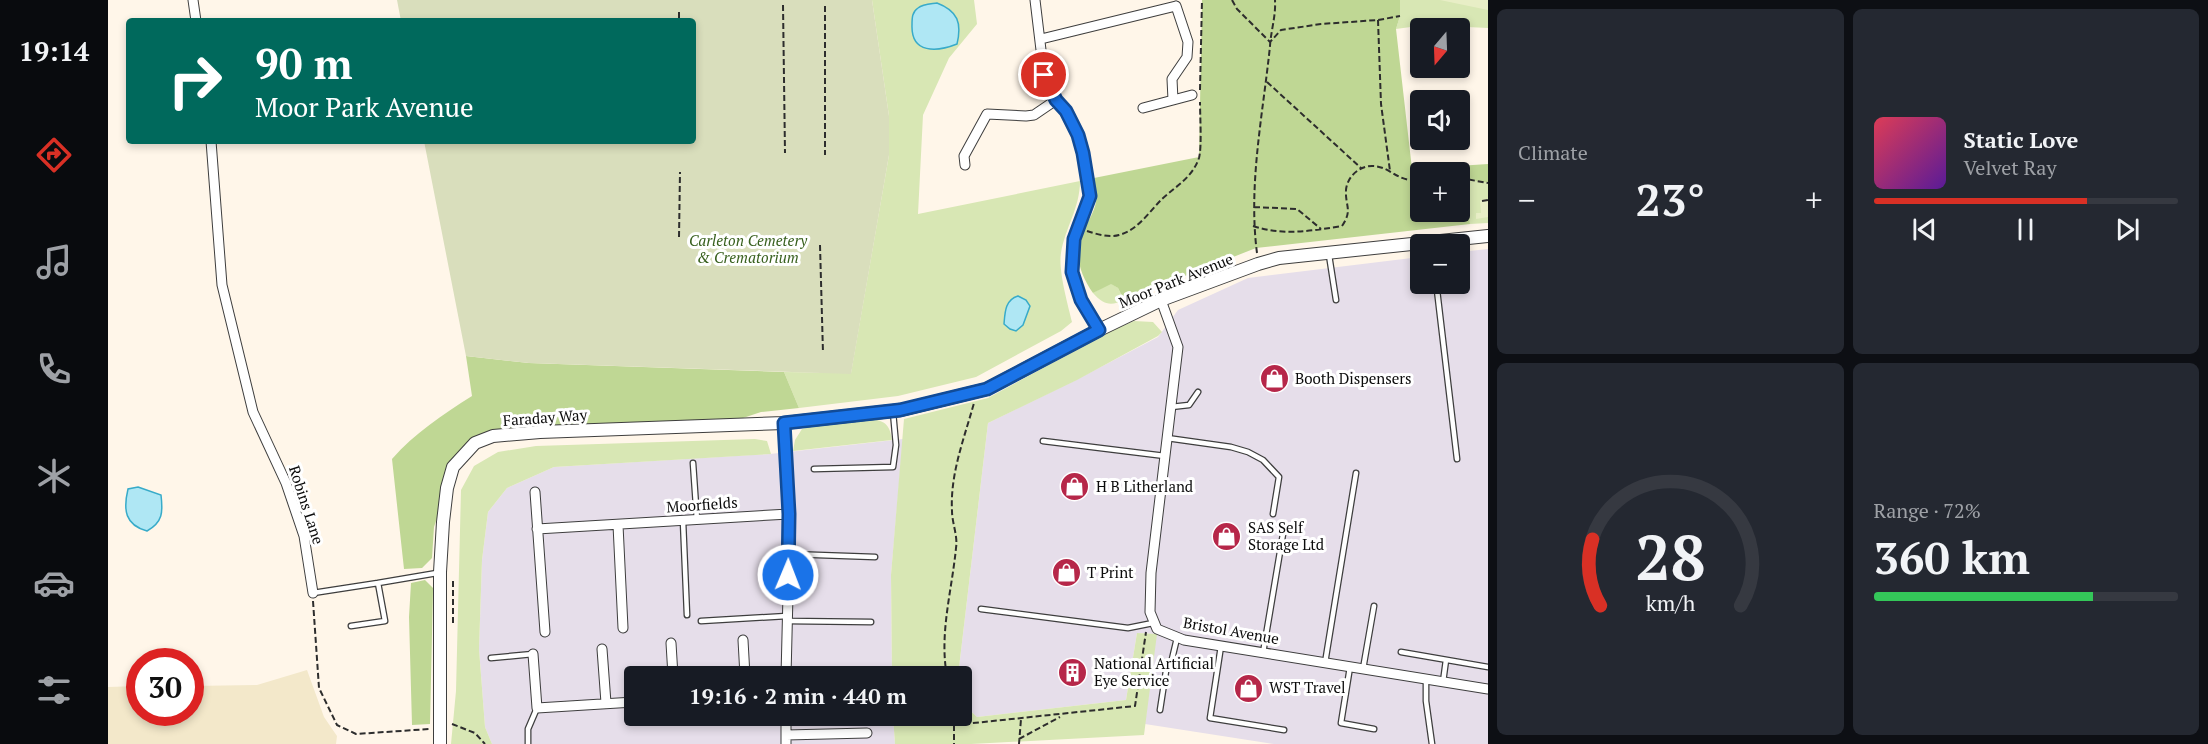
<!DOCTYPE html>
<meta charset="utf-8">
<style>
:root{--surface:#171b24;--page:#242831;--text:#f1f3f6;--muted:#9ea1a6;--line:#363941;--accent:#d93025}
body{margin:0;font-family:"PT Serif",serif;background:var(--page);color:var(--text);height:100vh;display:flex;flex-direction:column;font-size:22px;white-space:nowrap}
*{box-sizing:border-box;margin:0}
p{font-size:20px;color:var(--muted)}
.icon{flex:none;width:33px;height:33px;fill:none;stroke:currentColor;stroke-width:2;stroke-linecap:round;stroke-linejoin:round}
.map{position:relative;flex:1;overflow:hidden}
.details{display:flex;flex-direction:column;gap:9px;padding:9px;background:#0d0f14;width:720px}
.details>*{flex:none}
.hud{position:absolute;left:18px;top:18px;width:570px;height:126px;border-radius:6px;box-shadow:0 3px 9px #0003;background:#00695c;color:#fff;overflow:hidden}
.needle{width:39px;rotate:199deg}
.buttons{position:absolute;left:1302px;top:18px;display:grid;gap:12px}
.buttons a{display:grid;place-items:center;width:60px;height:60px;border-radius:6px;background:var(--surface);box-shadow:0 3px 9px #0003;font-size:30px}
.speed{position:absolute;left:18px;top:648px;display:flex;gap:12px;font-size:30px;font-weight:700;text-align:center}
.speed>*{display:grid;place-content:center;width:78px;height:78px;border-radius:50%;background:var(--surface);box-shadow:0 3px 9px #0003;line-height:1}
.speed .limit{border:9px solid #d22;background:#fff;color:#111}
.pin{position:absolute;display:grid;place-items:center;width:51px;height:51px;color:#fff;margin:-26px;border:3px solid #fff;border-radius:50%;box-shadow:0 2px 6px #0007}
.me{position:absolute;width:66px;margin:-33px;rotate:1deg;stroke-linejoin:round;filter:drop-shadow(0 0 4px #0008)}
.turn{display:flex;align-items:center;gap:21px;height:126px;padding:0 30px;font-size:27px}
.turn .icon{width:78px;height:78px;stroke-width:2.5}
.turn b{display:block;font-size:42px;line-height:51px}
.big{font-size:45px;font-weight:600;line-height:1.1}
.details .card{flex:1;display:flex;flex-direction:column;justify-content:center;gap:9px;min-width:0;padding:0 21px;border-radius:9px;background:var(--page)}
.details .dial{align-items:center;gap:0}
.dial svg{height:156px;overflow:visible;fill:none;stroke:var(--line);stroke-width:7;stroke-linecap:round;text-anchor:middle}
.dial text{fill:var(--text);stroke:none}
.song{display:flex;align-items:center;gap:18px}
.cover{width:72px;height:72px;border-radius:9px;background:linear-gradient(135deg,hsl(350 70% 55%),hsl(270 70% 35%))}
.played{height:6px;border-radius:3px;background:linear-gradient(90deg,var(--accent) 70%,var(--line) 70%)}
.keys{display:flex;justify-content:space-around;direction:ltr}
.heat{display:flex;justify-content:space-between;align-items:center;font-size:33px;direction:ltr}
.charge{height:9px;border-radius:4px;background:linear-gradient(90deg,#34c759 72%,var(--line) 0)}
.details .tiles{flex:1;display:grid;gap:9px;grid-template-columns:repeat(2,1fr)}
.trip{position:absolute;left:516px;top:666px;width:348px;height:60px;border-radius:6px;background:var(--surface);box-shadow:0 3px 9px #0003;font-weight:600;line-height:60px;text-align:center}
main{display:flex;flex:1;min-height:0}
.tab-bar{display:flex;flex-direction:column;width:108px;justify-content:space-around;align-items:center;background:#090b0e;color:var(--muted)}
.tab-bar .icon{width:42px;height:42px}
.tab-bar .current{color:var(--accent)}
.tab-bar b{font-size:27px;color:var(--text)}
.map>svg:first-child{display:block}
</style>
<main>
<nav class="tab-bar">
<b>19:14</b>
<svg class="icon current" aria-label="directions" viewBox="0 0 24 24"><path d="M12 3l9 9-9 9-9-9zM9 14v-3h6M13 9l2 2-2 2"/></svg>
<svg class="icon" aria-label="music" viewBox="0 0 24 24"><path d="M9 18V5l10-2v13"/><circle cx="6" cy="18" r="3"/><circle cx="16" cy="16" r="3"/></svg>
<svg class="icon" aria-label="phone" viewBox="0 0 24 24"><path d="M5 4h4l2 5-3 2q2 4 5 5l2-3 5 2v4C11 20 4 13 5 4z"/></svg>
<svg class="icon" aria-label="climate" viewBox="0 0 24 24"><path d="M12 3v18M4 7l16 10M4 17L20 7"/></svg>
<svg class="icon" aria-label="car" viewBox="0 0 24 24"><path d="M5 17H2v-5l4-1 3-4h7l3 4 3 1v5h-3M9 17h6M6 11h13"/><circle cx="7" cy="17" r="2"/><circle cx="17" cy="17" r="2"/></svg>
<svg class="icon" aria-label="filters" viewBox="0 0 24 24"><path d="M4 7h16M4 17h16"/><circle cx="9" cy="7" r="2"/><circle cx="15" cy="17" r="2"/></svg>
</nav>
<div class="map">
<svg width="1380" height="744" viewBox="0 0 1380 744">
<rect width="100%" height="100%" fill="#fff6e9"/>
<path fill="#e6deea" d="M1380,249V744H1166L1037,724L1048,634L1029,633L1018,700L869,717L854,703V676H850L880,423L966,381L1050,337L1070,310L1140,278L1312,257V284H1352V252Z
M795,439L783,575L784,676H526V716H785L787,744H384L377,727L371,649L374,560L380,512L399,488L446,467L662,454Z"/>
<path fill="#f3e8ca" d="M199,670L216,717L229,736L228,744H0V687L31,686L32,712H82L83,686L149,685Z"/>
<path fill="#d8e7b4" d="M764,0H866L869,24L841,58L815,115L810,214L972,181C972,208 957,228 953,253C950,270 960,305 964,322L953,331L868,377L790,396L691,408L676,372L743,373L781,155V116Z
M1292,0H1380V28L1317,25L1288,29L1292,16Z
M1358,178L1380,183V223L1362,224Z
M1002,283L1010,288L1016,300C1002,307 995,304 985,293Z
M1026,321L1045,322L1054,332L1050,336L969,380L880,423L850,676H784L783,575L796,419L880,398L1005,330Z
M764,419C778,421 782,426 784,440L685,451L687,440L694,429L706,426Z
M647,439L659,441L663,454L446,467L399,488L380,512L374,560L371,649L377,727L384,744H343L348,691L353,490L366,466L390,452L428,446Z
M1029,633L1049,634L1036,735L863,744H787L785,716H854V703L869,717L1018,700Z"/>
<path fill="#bfd794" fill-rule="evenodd" d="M1094,0H1292V16L1288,29L1304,169L1380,164V183L1358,179L1362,224L1148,248L1016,300L1010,288L1003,284L985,293C973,276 966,257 973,236C977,225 986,214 988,202C989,195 987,185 986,178L1091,157ZM1312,172H1352V212H1312Z
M358,356L421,363L676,372L691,408L653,412L617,424L432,432L367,443L339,488L326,527L324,558L314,568L296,569L284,459C307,433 334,415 364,396Z
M317,580L325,588L322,724L304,725L301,617L303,583Z"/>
<path fill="#d9debc" d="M289,0H764L781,116V155L743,374L421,363L358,356L316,141H585V21H293Z"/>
<path fill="#e8eec6" d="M1332,0H1380V10Z
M1380,199V217L1368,219V213H1373L1372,200Z"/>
<path fill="#afe7f4" stroke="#38abc9" stroke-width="1.5" d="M829,3C850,11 854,23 849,44C829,52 803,54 804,25C804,18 804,12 810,8C815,4 823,4 829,3Z
M910,296L918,300L922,306L915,325L908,331L902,329L896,324C897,312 897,300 910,296Z
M30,487L53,495C55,512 55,522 39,531C17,525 15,510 20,489Z"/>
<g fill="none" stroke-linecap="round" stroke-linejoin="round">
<defs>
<path id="service" d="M1221,255L1228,300
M1317,284V287L1329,290L1349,459
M1063,407L1081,405L1090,392
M1059,438L1123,447L1140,452L1155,460L1171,477L1165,514
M935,441L1057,456
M585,463L589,520
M706,469L785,467L788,445L785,412
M575,521L579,615
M681,554L767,557
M205,593L270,583
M873,609L1020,628L1045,623
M593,621L679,616
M679,621L763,622
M243,626L277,621L270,583L329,573
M1113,646L1102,718L1176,730
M1293,652L1380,667
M1155,653L1175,534
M383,658L425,654
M1217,663L1248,473
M1242,667L1233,723L1266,729
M1255,669L1266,606
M1318,679V701L1324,744
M1335,682L1338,660
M1052,710L1058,671L1064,659L1069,638
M420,744V729L429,708"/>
<path id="minor" d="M85,0L88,21
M927,0L936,75L948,100L958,111L970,135L975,153L982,196L967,239L965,272L973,300L991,330
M933,39L1068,6
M1065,100L1064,79L1079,57L1080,42L1068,6
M1035,108L1084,95
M103,141L114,285L145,412L178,483L196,536L205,593
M857,165L856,156L879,114L918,116L926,115L948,100
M1053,300L1070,347L1043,573L1042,612L1049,629L1076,640L1380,689
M676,423L681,554L678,676
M427,492L437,632
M510,525L515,628
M429,529L681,514
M635,640L637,676
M563,643L565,676
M494,649L498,703
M425,654L429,708L526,702
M678,716V744
M678,735L759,733"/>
<path id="tertiary" d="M332,744V572L335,522L339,488L345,467L367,443L385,436L432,432L676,423L793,410L879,389L991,330L1053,300L1150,264L1171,258L1380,236"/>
</defs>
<use href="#service" stroke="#3e3e3e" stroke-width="7"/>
<use href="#minor" stroke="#3e3e3e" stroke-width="11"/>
<use href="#tertiary" stroke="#3e3e3e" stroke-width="14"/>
<path stroke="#2d2d2d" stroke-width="2" stroke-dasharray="6 3" stroke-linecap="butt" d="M1124,0L1129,9L1162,42L1173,30L1213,24L1270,20L1292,16
M675,5L677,153
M717,6V155
M571,12V21
M1270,20L1273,104L1282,171
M1159,82L1253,168
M1092,90L1094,0
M1352,178L1380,183
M1374,201L1380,200
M1146,207L1189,209L1213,229
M1145,226C1176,236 1202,231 1234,226C1245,210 1237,206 1238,190C1239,177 1251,166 1264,166C1283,166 1289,183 1312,180
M979,231C988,234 1001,238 1011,235C1030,230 1041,212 1054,199C1068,186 1084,178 1091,158C1094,147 1092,116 1092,102
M571,237L572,172
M712,245L715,353
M1149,253C1140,185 1155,114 1162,46C1163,30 1168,16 1167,0
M205,601L211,688L229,725L248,734L321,729
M345,623V578
M839,676C831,634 844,590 848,548C850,536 844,523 844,511C842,474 856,439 866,403
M846,716V744
M344,724L367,733L377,744
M847,725L1027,706L1038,632
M911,739L952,717
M911,744L913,719"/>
<use href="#service" stroke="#fff" stroke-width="4.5"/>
<use href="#minor" stroke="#fff" stroke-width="9"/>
<use href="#tertiary" stroke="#fff" stroke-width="12"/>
</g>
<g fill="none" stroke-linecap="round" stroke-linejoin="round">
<defs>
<path id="route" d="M680,575L681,514L676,423L792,410L879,389L991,330L973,300L964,272L966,239L982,196L975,153L970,135L958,111L948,100L936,75"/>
</defs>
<use href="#route" stroke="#114b97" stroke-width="15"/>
<use href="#route" stroke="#1a73e8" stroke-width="10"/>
</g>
<defs>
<symbol id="shop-disc" viewBox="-11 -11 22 22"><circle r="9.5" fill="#b62749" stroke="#fff"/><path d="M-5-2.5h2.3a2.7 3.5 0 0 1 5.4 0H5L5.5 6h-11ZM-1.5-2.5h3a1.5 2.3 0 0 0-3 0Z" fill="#fff"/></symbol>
<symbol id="building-disc" viewBox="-11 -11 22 22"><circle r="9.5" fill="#b62749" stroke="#fff"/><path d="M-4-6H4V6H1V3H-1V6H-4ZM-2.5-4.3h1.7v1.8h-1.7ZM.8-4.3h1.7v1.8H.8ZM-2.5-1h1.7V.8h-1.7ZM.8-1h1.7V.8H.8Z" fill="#fff"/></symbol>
</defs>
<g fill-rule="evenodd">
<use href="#shop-disc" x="1150" y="362" width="33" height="33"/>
<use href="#shop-disc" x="950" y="470" width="33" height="33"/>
<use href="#shop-disc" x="1102" y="520" width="33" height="33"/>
<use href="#shop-disc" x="942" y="556" width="33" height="33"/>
<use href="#building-disc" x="948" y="656" width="33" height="33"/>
<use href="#shop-disc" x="1124" y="672" width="33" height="33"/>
</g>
<g text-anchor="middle" stroke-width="6" stroke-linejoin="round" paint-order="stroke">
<g font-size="15" font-style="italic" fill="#38601e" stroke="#fff">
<text x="640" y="246">Carleton Cemetery<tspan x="640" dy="17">&amp; Crematorium</tspan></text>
</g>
<g font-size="15" fill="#0b0b0b" stroke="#fff">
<text transform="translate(1068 281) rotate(-22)" y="5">Moor Park Avenue</text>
<text transform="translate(437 418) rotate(-4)" y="5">Faraday Way</text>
<text transform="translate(198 505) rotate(72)" y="5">Robins Lane</text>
<text transform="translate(594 505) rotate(-4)" y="5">Moorfields</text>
<text transform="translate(1123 631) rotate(10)" y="5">Bristol Avenue</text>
</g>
<g font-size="15" fill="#0b0b0b" stroke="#fff" text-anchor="start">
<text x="1187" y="384">Booth Dispensers</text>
<text x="988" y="492">H B Litherland</text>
<text x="1140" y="533">SAS Self<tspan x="1140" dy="17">Storage Ltd</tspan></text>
<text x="979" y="578">T Print</text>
<text x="986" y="669">National Artificial<tspan x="986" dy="17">Eye Service</tspan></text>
<text x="1161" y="693">WST Travel</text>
</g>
</g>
</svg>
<div class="buttons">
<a><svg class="needle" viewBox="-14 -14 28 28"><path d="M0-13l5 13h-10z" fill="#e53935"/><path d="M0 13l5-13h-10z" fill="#9ea1a6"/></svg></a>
<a><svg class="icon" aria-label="sound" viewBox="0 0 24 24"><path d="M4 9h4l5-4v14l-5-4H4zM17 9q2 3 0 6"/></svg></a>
<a>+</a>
<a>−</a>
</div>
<div class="speed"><div class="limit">30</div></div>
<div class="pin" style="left:936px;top:75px;background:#d93025"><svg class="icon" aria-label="arrive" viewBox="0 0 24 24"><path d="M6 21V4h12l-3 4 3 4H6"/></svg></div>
<svg class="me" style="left:680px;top:575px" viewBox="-20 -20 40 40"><circle r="17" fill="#1a73e8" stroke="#fff" stroke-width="3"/><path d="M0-11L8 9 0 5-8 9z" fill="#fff"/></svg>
<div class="trip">19:16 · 2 min · 440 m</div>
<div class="hud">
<div class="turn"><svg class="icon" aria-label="right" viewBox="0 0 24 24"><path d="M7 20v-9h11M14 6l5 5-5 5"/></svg><div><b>90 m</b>Moor Park Avenue</div></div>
</div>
</div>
<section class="details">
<div class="tiles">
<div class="card"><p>Climate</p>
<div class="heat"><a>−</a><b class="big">23°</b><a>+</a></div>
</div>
<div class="card">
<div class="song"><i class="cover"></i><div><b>Static Love</b><p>Velvet Ray</p></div></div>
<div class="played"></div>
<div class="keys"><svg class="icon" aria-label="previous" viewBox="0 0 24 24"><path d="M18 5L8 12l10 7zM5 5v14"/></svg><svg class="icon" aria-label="pause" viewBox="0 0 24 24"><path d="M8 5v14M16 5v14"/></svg><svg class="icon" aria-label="next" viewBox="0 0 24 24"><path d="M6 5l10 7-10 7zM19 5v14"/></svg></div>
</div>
<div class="card dial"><svg viewBox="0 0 100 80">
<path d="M14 69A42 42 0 1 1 86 69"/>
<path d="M14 69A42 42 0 0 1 10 35" stroke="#d93025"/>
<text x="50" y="56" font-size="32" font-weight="700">28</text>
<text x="50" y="72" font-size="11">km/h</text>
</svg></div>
<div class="card"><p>Range · 72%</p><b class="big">360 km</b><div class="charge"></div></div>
</div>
</section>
</main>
